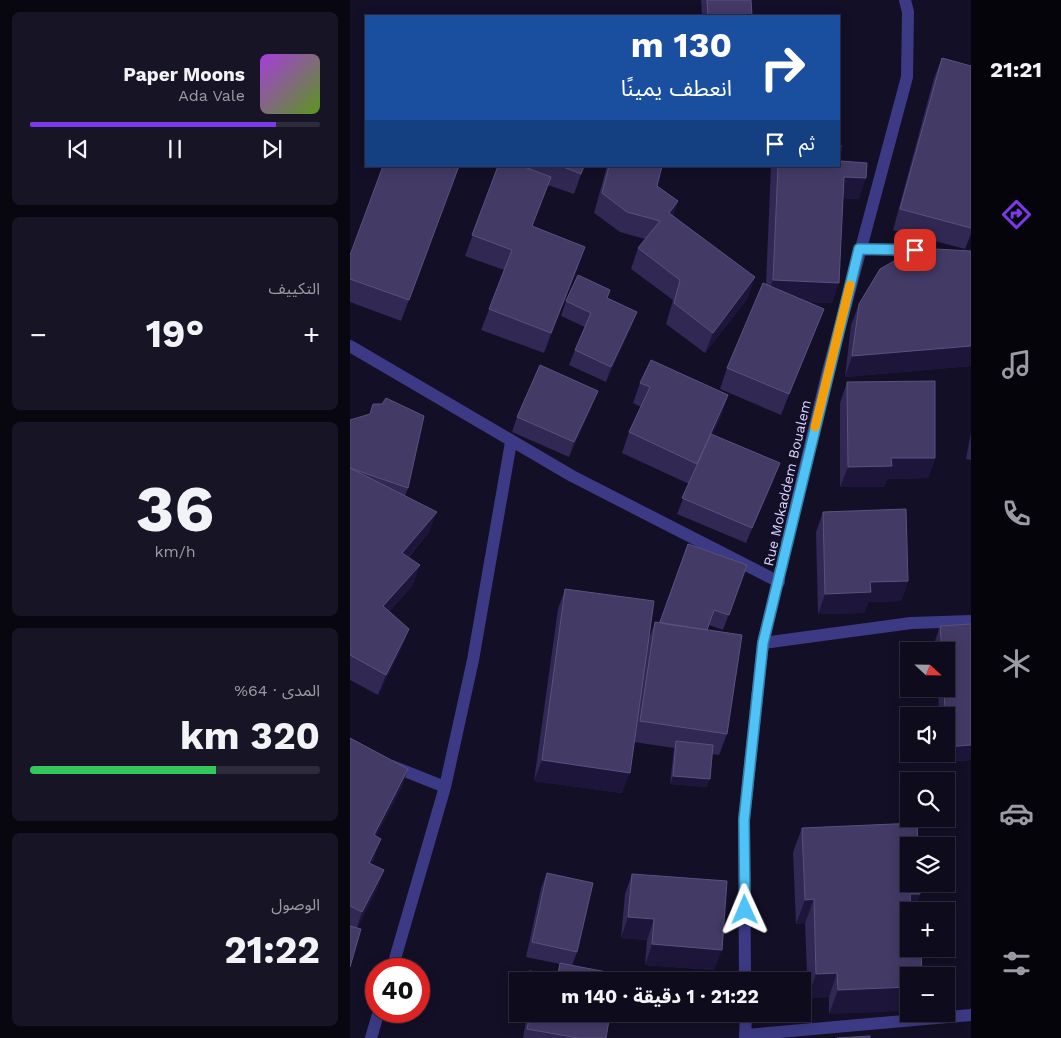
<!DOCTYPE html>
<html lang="ar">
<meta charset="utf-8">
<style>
:root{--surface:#0e0b1c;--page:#171425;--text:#f1f3f6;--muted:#9b9ba3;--line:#2e2b3b;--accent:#7c3aed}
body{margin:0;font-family:"Work Sans","Noto Sans Arabic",sans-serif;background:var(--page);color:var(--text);direction:rtl;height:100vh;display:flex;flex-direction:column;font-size:19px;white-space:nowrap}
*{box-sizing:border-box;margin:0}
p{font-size:16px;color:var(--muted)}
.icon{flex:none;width:28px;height:28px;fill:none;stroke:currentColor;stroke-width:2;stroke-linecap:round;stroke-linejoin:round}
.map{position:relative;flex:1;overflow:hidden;direction:ltr}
.panel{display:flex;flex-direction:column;gap:12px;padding:12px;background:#08060f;width:350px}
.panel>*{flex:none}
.top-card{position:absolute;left:15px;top:15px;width:475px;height:152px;border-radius:0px;box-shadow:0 2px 12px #0003,0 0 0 1px var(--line);direction:rtl;background:#1a4fa0;color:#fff;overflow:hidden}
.needle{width:32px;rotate:112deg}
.controls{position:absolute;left:550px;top:642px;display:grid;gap:10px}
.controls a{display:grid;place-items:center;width:55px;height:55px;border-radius:0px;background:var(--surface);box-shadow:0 2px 12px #0003,0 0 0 1px var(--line);font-size:25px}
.speed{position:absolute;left:15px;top:958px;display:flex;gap:10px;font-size:25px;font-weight:700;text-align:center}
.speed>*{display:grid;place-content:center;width:65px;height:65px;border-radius:50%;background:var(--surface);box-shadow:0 2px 12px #0003,0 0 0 1px var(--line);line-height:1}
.speed .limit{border:8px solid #d22;background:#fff;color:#111}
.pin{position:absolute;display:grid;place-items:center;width:42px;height:42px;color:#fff;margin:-21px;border-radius:10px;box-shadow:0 2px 8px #0006}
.me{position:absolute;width:55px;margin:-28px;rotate:359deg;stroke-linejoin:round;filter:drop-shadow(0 0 4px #0008)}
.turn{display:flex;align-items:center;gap:18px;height:105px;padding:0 25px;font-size:22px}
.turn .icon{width:65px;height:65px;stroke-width:2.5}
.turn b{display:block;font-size:35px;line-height:42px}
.then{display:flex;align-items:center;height:48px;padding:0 25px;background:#0003;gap:10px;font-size:19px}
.big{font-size:38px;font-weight:700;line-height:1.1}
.panel .widget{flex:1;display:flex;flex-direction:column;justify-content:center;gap:8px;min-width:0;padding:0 18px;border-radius:8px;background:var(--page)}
.panel .dial{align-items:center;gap:0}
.dial b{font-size:65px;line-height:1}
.song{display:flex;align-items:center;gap:15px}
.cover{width:60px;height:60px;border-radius:8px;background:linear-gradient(135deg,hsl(280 70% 55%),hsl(90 70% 35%))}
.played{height:5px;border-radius:2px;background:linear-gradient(90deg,var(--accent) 85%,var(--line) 85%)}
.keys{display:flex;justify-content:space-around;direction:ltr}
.heat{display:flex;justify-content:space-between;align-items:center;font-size:28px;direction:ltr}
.charge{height:8px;border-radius:4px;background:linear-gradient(90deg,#34c759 64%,var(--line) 0)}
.trip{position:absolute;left:159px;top:972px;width:302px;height:50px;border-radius:0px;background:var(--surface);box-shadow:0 2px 12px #0003,0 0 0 1px var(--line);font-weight:700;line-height:50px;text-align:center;direction:rtl}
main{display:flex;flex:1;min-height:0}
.menu{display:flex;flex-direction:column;width:90px;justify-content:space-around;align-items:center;background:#06040b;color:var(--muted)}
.menu .icon{width:35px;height:35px}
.menu .active{color:var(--accent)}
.menu b{font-size:22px;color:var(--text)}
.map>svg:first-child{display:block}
</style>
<main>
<nav class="menu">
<b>21:21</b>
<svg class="icon active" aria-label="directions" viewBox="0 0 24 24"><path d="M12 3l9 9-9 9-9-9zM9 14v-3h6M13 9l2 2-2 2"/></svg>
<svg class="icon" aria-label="music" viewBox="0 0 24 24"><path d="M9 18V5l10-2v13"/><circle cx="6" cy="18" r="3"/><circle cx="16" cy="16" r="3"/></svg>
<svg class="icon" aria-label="phone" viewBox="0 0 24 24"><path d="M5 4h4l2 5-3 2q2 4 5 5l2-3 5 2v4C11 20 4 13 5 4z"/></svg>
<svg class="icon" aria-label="climate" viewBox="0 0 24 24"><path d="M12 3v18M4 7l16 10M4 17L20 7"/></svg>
<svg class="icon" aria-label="car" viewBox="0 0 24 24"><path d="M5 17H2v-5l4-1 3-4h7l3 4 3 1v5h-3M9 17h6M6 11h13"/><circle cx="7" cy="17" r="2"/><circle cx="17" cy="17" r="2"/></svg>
<svg class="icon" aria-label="filters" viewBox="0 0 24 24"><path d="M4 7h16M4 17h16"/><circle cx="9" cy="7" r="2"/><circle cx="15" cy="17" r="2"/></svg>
</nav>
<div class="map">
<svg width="621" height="1038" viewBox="0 0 621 1038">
<rect width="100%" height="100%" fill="#130f26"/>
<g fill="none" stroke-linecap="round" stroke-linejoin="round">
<path stroke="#3d3a85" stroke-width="12" d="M509,249L579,250
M0,346L222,476L429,582
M413,643L561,623L621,621
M42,766L95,787
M42,969L95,787L123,660L161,442
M395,981L394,820L413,643L477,375L557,77L558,12L555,0
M396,1035L621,1015
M21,1038L29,1011
M395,1038L396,1014"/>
</g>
<path fill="#312854" d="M351,0H401L402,16H352Z
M592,58L621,66V234L615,249L543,230L584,78Z
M490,161L509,199L493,198L482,303L459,302L474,309L466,329L431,415L370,389L377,368L416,284L421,166H489Z
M109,166L51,321L0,302V255Z
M148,166L175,167L176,166H234L224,194L198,185L182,226L228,267L194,353L131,330L154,270L115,256Z
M257,166H312L307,186L328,201L323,215L398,298L355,353L316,324L323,300L281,269L288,248L295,239L270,232L244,213Z
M621,251V366L495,377L501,325L509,304Z
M257,298L287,312L281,327L256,382L219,365L225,350L235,327L211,316L216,301Z
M497,382L585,458L578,478L537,479L534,487H490V403Z
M290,383L378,395L371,416L362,435L424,479L396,543L327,514L339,484L272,453L279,432L291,407L283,403Z
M242,406L219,457L162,432L167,417Z
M0,420L58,488L55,496L79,532L59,557L63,585L39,612L59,629L51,649L28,695L0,680Z
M621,432V460L616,459Z
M473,512L558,581L551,601L518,602L514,613L468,614L466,532Z
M338,544L397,565L373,630L359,625L357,630L377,734L369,755L362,754L357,787L320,784L324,748L284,742L272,793L184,781L208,609L215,589L299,638L305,622L309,623Z
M621,624V760L583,763L582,754H596V716H585L586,712H589L588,689H596V651H585V641L590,626Z
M0,738L58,769L51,789L26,836L24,859L21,864L34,870L26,891L7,928L0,967Z
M452,828L570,894L564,911H559L479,1014V997L458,998L455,923L446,924L443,852Z
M197,873L227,952L222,966L266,981H204L210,964L176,957L191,888Z
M282,874L364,970L295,965L297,940L271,938L275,894Z
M179,971L203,981H176Z
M177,1014H260L256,1038H173Z"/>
<path fill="#1d163a" d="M494,177L516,178L509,199L487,198Z
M328,201L320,222L319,213Z
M235,247L228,267L194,353L201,333Z
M405,277L398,298L355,353L363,333Z
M423,280L489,283L482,303L416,300Z
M474,309L466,329L431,415L439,394Z
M287,312L281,327L256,382L261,367Z
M621,346V366L495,377L502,356Z
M248,391L242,406L219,457L224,442Z
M378,395L371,416L339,484L347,464Z
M541,458H585L578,478L537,479L534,487H490L498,467Z
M430,463L424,479L396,543L402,528Z
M87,512L79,532L45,573L52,553Z
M70,565L63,585L26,627L33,606Z
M558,581L551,601L518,602L514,613L468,614L475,594L520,582Z
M59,629L51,649L28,695L36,675Z
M621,745V760L583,763L586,754H596V747Z
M192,760L280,773L272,793L184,781Z
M58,769L51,789L16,855L24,835Z
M323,776L360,779L357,787L320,784Z
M31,839L24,859L11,883L19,863Z
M34,870L26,891L5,933L12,912Z
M560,894H570L564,911H559Z
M464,899L455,923L446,924L455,900Z
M278,917L304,919L297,940L271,938Z
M302,944L372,950L364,970L295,965Z
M487,973L479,997L458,998L466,974Z
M559,987V1011L479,1014L488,990Z"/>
<path fill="#433a66" stroke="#5a527e" d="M357,0H401L402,16H358Z
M592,58L621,66V228L550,209Z
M489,145H491L490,161L517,163L516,178L494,177L489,283L423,280L428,166H489Z
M33,166H109L59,300L0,279V255Z
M148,166H172L201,177L182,226L235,247L201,333L139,309L162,250L122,235Z
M211,166H234L231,174Z
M259,166H312L307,186L328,201L319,213L405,277L363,333L324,303L330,280L288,248L310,221L277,212L252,193Z
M567,248L621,251V346L502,356L509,304L530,269Z
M228,275L260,290L257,298L287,312L261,367L225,350L241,313L216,301Z
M413,283L474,309L439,394L377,368Z
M301,360L378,395L347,464L279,432L300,387L290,383Z
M190,365L248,391L224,442L167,417Z
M585,381V458H541L542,466L498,467L497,382Z
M36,398L74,416L58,488L0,468V420L20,414L23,404H32Z
M361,434L430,463L402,528L332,498Z
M0,468L87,512L52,553L70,565L33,606L59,629L36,675L0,655Z
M556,509L558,581L520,582L521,592L475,594L473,512Z
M338,544L397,565L379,615L364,610L357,630L316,624L310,622Z
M215,589L304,601L280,773L192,760Z
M305,622L392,635L377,734L290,721Z
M621,624V745L596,747V716H587L586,712L595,711L594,689H596V651H592L590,626Z
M0,738L58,769L24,835L31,839L19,863L34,870L12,912L0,906Z
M326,741L363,745L360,779L323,776Z
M567,823L568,846H559V884H570V894H560L561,911H559V949H571L572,976H559V987L488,990L487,973L466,974L464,899L455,900L452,828Z
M197,873L243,883L227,952L182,942Z
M282,874L377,881L372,950L302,944L304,919L278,917Z
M0,926L11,929L0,967Z
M210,963L267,974L266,981H207Z
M179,971L204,974L203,981H178Z
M180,1014H260L256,1038H228L177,1029Z
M520,1036V1038H487Z"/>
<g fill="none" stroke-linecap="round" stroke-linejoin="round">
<defs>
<path id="route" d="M395,910L394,820L413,643L509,249L565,250"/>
</defs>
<use href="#route" stroke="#337fa1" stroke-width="12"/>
<use href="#route" stroke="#4fc3f7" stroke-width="9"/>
<path stroke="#f59e0b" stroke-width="9" d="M465,427L500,285"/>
</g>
<g text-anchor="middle" stroke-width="5" stroke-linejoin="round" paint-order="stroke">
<g font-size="14" fill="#d9d4ff" stroke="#130f26">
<text transform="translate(437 483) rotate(-77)" y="5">Rue Mokaddem Boualem</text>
</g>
</g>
</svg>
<div class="controls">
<a><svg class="needle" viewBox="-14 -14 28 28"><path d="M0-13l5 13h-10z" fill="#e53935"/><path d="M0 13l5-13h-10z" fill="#9b9ba3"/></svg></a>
<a><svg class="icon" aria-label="sound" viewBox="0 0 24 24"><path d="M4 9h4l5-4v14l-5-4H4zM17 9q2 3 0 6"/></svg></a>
<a><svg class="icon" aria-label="search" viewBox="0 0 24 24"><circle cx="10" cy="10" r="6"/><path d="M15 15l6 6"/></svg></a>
<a><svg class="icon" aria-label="layers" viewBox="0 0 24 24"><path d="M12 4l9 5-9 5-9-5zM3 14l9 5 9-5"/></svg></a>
<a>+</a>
<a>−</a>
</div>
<div class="speed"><div class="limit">40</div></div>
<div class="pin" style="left:565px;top:250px;background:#d93025"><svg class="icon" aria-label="arrive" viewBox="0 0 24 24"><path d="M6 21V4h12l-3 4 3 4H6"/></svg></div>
<svg class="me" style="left:395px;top:910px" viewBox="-20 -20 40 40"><path d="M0-17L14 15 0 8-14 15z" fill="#4fc3f7" stroke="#fff" stroke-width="4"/></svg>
<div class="trip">21:22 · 1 دقيقة · 140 m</div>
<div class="top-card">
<div class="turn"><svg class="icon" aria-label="right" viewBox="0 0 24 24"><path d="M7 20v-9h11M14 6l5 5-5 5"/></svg><div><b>130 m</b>انعطف يمينًا</div></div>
<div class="then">ثم<svg class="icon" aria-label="arrive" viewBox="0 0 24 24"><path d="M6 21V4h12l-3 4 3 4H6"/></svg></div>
</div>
</div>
<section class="panel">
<div class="widget">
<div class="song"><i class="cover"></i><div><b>Paper Moons</b><p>Ada Vale</p></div></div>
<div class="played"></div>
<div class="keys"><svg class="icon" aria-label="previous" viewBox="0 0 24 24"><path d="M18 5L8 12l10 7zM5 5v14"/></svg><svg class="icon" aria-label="pause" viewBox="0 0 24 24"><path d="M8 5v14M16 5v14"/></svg><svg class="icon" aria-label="next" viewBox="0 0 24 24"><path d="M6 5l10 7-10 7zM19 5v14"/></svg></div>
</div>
<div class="widget"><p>التكييف</p>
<div class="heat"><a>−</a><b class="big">19°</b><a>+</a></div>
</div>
<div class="widget dial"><b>36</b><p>km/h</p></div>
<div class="widget"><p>المدى · 64%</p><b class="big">320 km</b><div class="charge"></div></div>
<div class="widget"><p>الوصول</p><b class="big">21:22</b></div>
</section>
</main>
